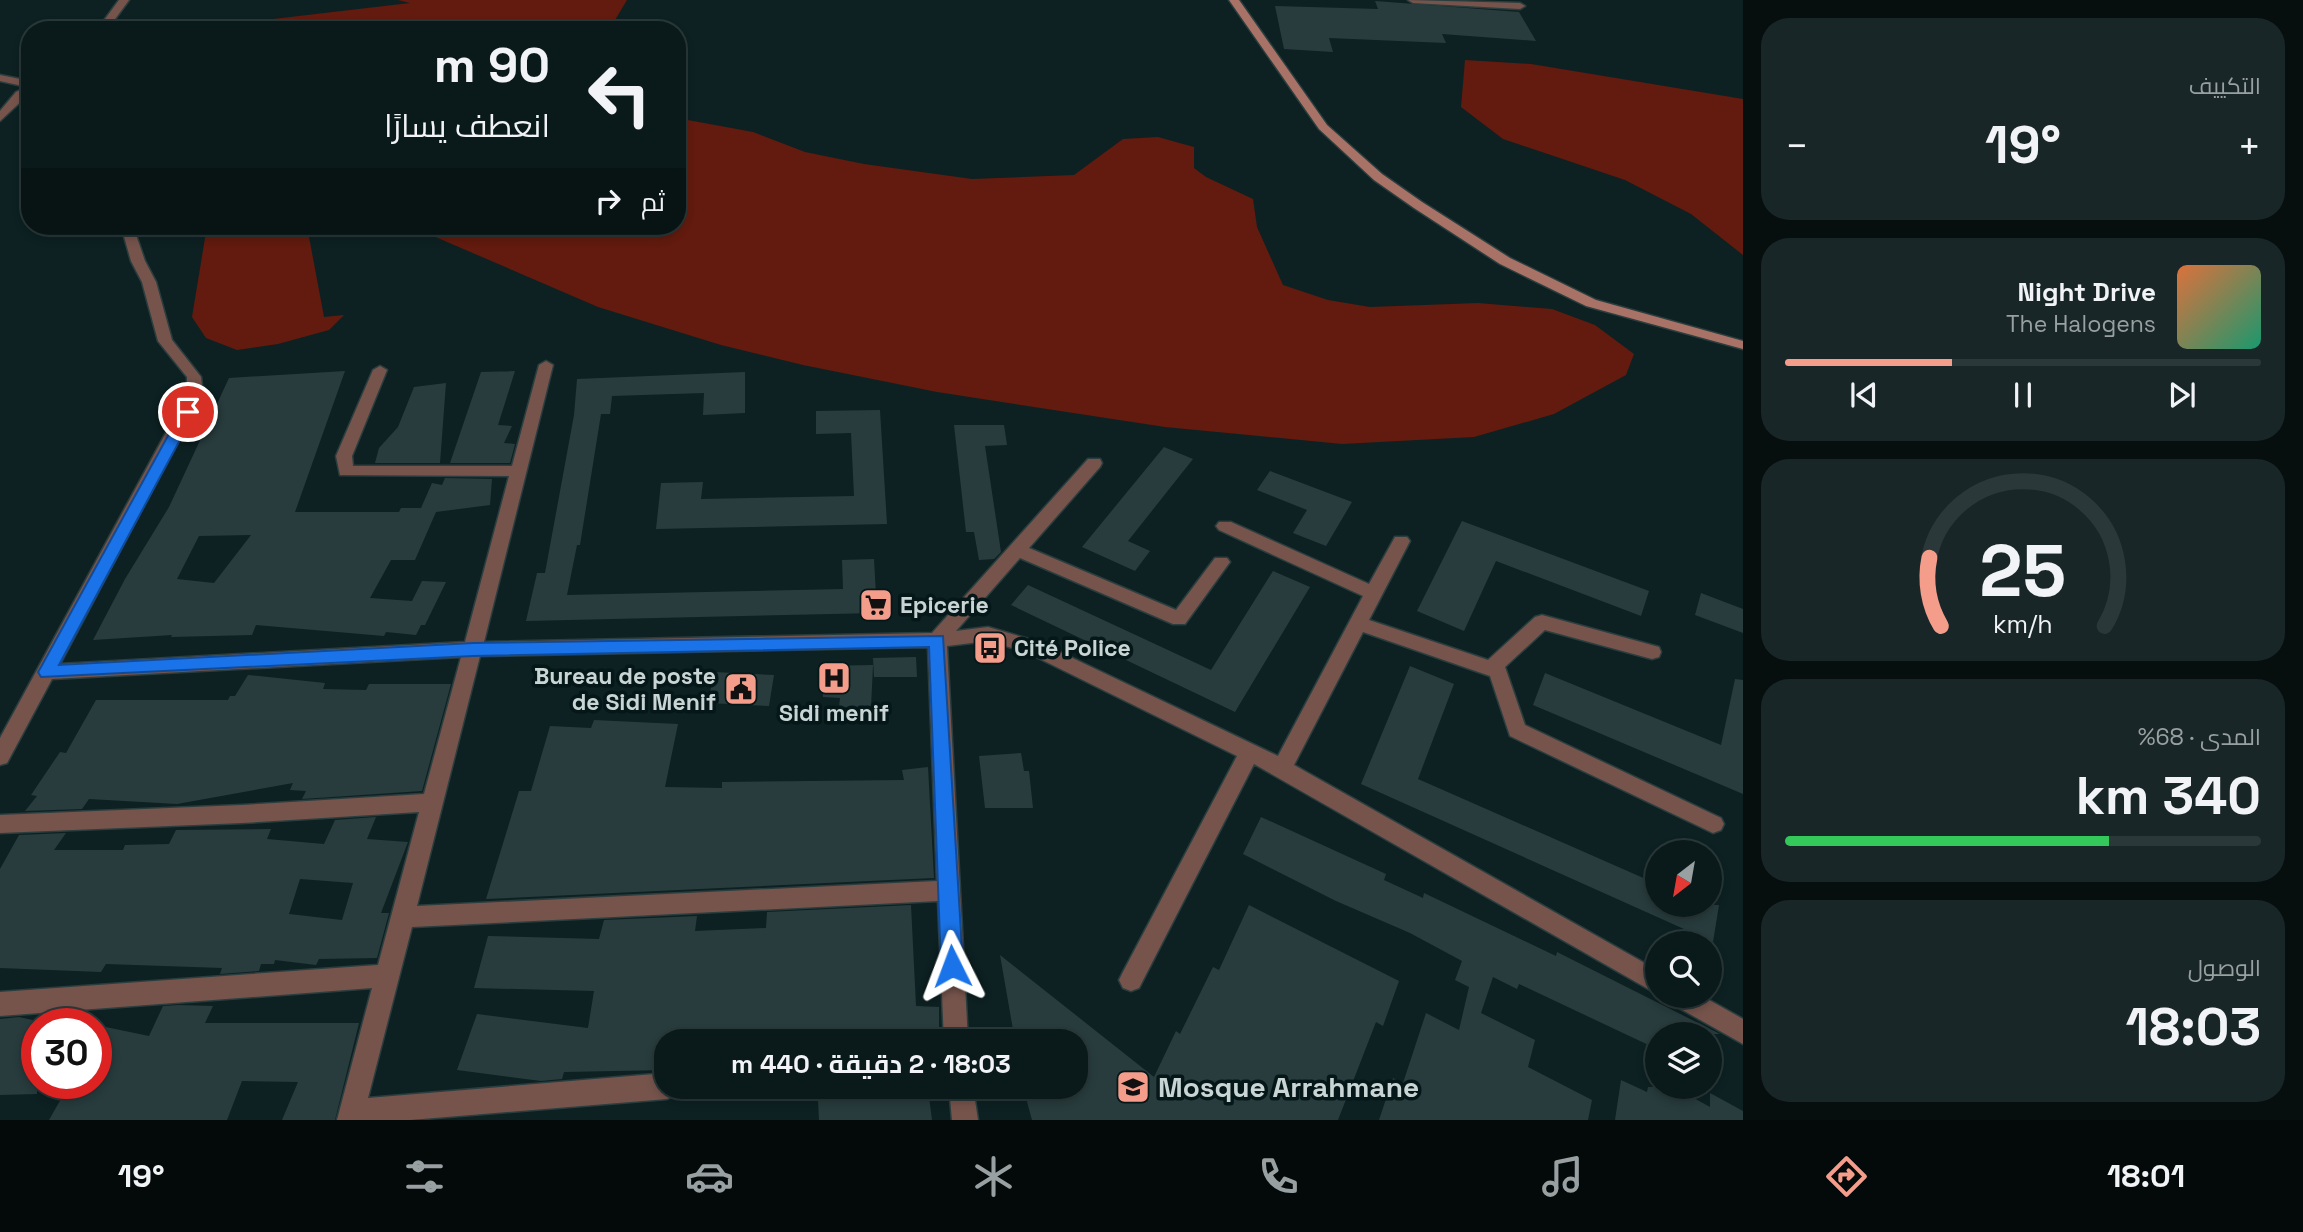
<!DOCTYPE html>
<html lang="ar">
<meta charset="utf-8">
<style>
:root{--surface:#0a191a;--page:#182627;--text:#f1f3f6;--muted:#99a0a2;--line:#2a3839;--accent:#f49d8b}
body{margin:0;font-family:"Space Grotesk",Cairo,sans-serif;background:var(--page);color:var(--text);direction:rtl;height:100vh;display:flex;flex-direction:column;font-size:26px;white-space:nowrap}
*{box-sizing:border-box;margin:0}
p{font-size:23px;color:var(--muted)}
.icon{flex:none;width:38px;height:38px;fill:none;stroke:currentColor;stroke-width:2;stroke-linecap:round;stroke-linejoin:round}
.map{position:relative;flex:1;overflow:hidden;direction:ltr}
.details{display:flex;flex-direction:column;gap:18px;padding:18px;background:#060e0e;width:560px}
.details>*{flex:none}
.top-card{position:absolute;left:21px;top:21px;width:665px;height:214px;border-radius:28px;box-shadow:0 4px 10px #0003,0 0 0 2px var(--line);direction:rtl;background:#0a191a;color:var(--text);overflow:hidden}
.needle{width:46px;rotate:211deg}
.fabs{position:absolute;left:1645px;top:840px;display:grid;gap:14px}
.fabs a{display:grid;place-items:center;width:77px;height:77px;border-radius:50%;background:var(--surface);box-shadow:0 4px 10px #0003,0 0 0 2px var(--line);font-size:35px}
.speed{position:absolute;left:21px;top:1008px;display:flex;gap:14px;font-size:35px;font-weight:700;text-align:center}
.speed>*{display:grid;place-content:center;width:91px;height:91px;border-radius:50%;background:var(--surface);box-shadow:0 4px 10px #0003,0 0 0 2px var(--line);line-height:1}
.speed .limit{border:10px solid #d22;background:#fff;color:#111}
.pin{position:absolute;display:grid;place-items:center;width:60px;height:60px;color:#fff;margin:-30px;border:4px solid #fff;border-radius:50%;box-shadow:0 2px 7px #0007}
.me{position:absolute;width:77px;margin:-38px;rotate:357deg;stroke-linejoin:round;filter:drop-shadow(0 0 5px #0008)}
.turn{display:flex;align-items:center;gap:24px;height:147px;padding:0 21px;font-size:32px}
.turn .icon{width:91px;height:91px;stroke-width:2.5}
.turn b{display:block;font-size:49px;line-height:60px}
.then{display:flex;align-items:center;height:66px;padding:0 21px;background:#0003;gap:14px;font-size:26px}
.big{font-size:52px;font-weight:700;line-height:1.1}
.details .card{flex:1;display:flex;flex-direction:column;justify-content:center;gap:10px;min-width:0;padding:0 24px;border-radius:28px;background:var(--page)}
.details .dial{align-items:center;gap:0}
.dial svg{height:182px;overflow:visible;fill:none;stroke:var(--line);stroke-width:7;stroke-linecap:round;text-anchor:middle}
.dial text{fill:var(--text);stroke:none}
.song{display:flex;align-items:center;gap:21px}
.cover{width:84px;height:84px;border-radius:10px;background:linear-gradient(135deg,hsl(20 70% 55%),hsl(160 70% 35%))}
.played{height:7px;border-radius:4px;background:linear-gradient(90deg,var(--accent) 35%,var(--line) 35%)}
.keys{display:flex;justify-content:space-around;direction:ltr}
.heat{display:flex;justify-content:space-between;align-items:center;font-size:38px;direction:ltr}
.charge{height:10px;border-radius:5px;background:linear-gradient(90deg,#34c759 68%,var(--line) 0)}
.trip{position:absolute;left:654px;top:1029px;width:434px;height:70px;border-radius:28px;background:var(--surface);box-shadow:0 4px 10px #0003,0 0 0 2px var(--line);font-weight:700;line-height:70px;text-align:center;direction:rtl}
.tab-bar{display:flex;height:112px;justify-content:space-around;align-items:center;background:#040a0a;color:var(--muted)}
.tab-bar .icon{width:49px;height:49px}
.tab-bar .on{color:var(--accent)}
.tab-bar b{font-size:32px;color:var(--text)}
main{display:flex;flex:1;min-height:0}
.map>svg:first-child{display:block}
</style>
<main>
<section class="details">
<div class="card"><p>التكييف</p>
<div class="heat"><a>−</a><b class="big">19°</b><a>+</a></div>
</div>
<div class="card">
<div class="song"><i class="cover"></i><div><b>Night Drive</b><p>The Halogens</p></div></div>
<div class="played"></div>
<div class="keys"><svg class="icon" aria-label="previous" viewBox="0 0 24 24"><path d="M18 5L8 12l10 7zM5 5v14"/></svg><svg class="icon" aria-label="pause" viewBox="0 0 24 24"><path d="M8 5v14M16 5v14"/></svg><svg class="icon" aria-label="next" viewBox="0 0 24 24"><path d="M6 5l10 7-10 7zM19 5v14"/></svg></div>
</div>
<div class="card dial"><svg viewBox="0 0 100 80">
<path d="M14 69A42 42 0 1 1 86 69"/>
<path d="M14 69A42 42 0 0 1 9 39" stroke="#f49d8b"/>
<text x="50" y="56" font-size="32" font-weight="700">25</text>
<text x="50" y="72" font-size="11">km/h</text>
</svg></div>
<div class="card"><p>المدى · 68%</p><b class="big">340 km</b><div class="charge"></div></div>
<div class="card"><p>الوصول</p><b class="big">18:03</b></div>
</section>
<div class="map">
<svg width="1743" height="1120" viewBox="0 0 1743 1120">
<rect width="100%" height="100%" fill="#0d2122"/>
<path fill="#621b0e" d="M398,0H627L609,30H179L410,3Z
M1465,60L1531,64L1743,99V255L1691,214L1625,180L1503,139L1461,107Z
M677,118L753,132L805,152L864,164L972,179L1074,175L1123,139L1158,137L1194,147V168L1206,177L1253,199L1257,227L1283,285L1328,300L1370,307L1478,303L1552,309L1595,325L1634,354L1626,375L1554,414L1474,437L1342,444L1165,427L937,392L803,365L721,345L598,307L410,226H677Z
M207,226H307L324,317L344,315L329,330L278,344L237,350L206,338L192,317Z"/>
<path fill="#283c3d" fill-rule="evenodd" d="M1375,1L1519,12L1536,41L1442,34L1446,43L1329,38L1333,52L1284,49L1275,6L1378,9Z
M345,371L295,512H399L401,508H421L432,483L442,485L445,478L492,479L490,505L436,512L415,560H391L370,598L412,601L422,581L446,582L425,625H421L416,635L386,632L384,636L256,625L252,635L171,637L172,635L93,640L125,579L169,507L229,378ZM251,535L214,583L177,579L199,536Z
M515,371L498,425L512,426L504,443L515,444L510,463H450L481,372Z
M745,372V413L703,415L704,393L612,396L610,414H601L580,545H577L567,595L843,589L842,560L874,559L877,613L526,621L537,573H545L574,415L577,379Z
M446,383L440,463H375L379,448L398,427L414,387Z
M880,410L887,524L656,529L661,483L703,482L701,499L854,496L851,433L816,434V411Z
M954,425H1004L1007,445L985,446L1001,552L994,559L979,560L974,532H966Z
M1164,447L1193,459L1128,541L1150,551L1135,571L1082,547Z
M1270,471L1352,502L1326,546L1293,533L1307,510L1257,490Z
M1462,521L1649,591L1641,616L1496,561L1464,631L1417,611Z
M1273,571L1310,587L1235,712L1011,605L1028,585L1211,670Z
M1701,593L1743,609V633L1695,615Z
M916,657L917,677H874L873,658Z
M873,665L871,708L839,707L840,698L823,697L822,666Z
M1410,666L1454,684L1418,779L1657,884V905H1719L1713,942L1361,784Z
M714,672L774,675L769,706L708,703Z
M1545,673L1721,745L1735,679L1743,680V794L1533,705Z
M248,675L325,683L323,689L366,690L369,684H451L422,791L302,799L306,791L290,790L293,783L177,804L89,799L82,809L25,811L37,796L31,795L60,752L66,753L96,700H228L230,696H235Z
M594,720L678,724L665,787L722,788V782L904,780L902,770L928,767L934,878L486,899L519,791H531L550,726L591,728Z
M1021,753L1024,771H1029L1033,808H985L979,756Z
M376,817L367,839L408,842L381,913H389L377,958L319,959L316,965L275,960L274,964H261L259,971L220,974L222,968L106,964L101,972L0,968V869L19,835L66,833L54,850H123L125,845L169,844L176,830L271,829L267,839L324,844L335,820ZM300,879L353,883L342,920L289,914Z
M1261,817L1386,874L1384,880L1423,898L1424,893L1556,956L1557,952L1720,1034H1657V1049L1519,984L1517,989L1493,977L1481,1013L1535,1040L1528,1067L1592,1100L1588,1120H1379L1393,1078L1403,1083L1426,1013L1459,1030L1469,987L1455,980L1462,961L1410,933L1336,901L1243,854Z
M911,905L916,1006L939,1007V1041H667V1070L564,1072L562,1079L541,1081L457,1070L477,1014L588,1028L594,991L474,988L488,936L599,939L604,920L697,916L695,931L766,928L767,912Z
M1249,905L1399,981L1383,1026L1376,1022L1338,1120H1032L1023,1087H1076V1041H1015L1000,955L1154,1077L1176,1031L1180,1034L1213,967L1219,970Z
M179,1005L213,1006L205,1023H359L335,1120H282L298,1082L242,1081L227,1120H49L70,1083H96V1025L149,1036L163,1006Z
M19,1017L37,1021V1094L0,1095V1019Z
M1621,1080L1647,1092L1648,1087H1674L1710,1107V1093L1743,1111V1120H1615Z
M928,1089L932,1120H819L818,1101Z"/>
<g fill="none" stroke-linecap="round" stroke-linejoin="round">
<defs>
<path id="street" d="M119,0H129L107,30H97Z
M1408,0L1520,3L1525,6L1520,9L1413,3Z
M0,75L30,81V93L0,121V111L16,92L27,87L0,81Z
M121,226H133L145,261L156,282L172,340L201,377L203,394L60,664L465,642L509,476L340,475L336,456L373,370L380,366L387,370L352,456L353,466H512L539,365L546,361L553,365L484,642L932,633L1088,459H1100L1102,463L1100,467L1029,548L1176,610L1215,558H1227L1230,562L1227,566L1185,624H1173L1020,558L956,631L988,627L1039,642L1278,756L1363,596L1219,530L1216,526L1219,522H1231L1369,584L1395,537H1407L1410,541L1369,620L1488,660L1535,617L1542,615L1659,647L1661,652L1659,657L1652,659L1545,630L1505,667L1525,725L1721,818L1724,824L1721,830L1713,833L1510,736L1490,676L1363,632L1294,765L1657,970V994L1254,764L1139,988L1131,991L1123,988L1119,980L1123,972L1237,756L1026,652L988,641L947,646L968,1041H944L938,901L412,927L368,1098L667,1073V1087H679L676,1095L667,1099L410,1120H337L372,988L0,1016V992L378,965L419,812L242,823L0,833V815L242,805L424,794L461,657L52,679L7,763L0,765V738L187,394V377L158,341L142,282L131,261ZM928,647L937,881L417,906L480,656Z
M1668,996H1702L1743,1019V1044L1672,1004Z
M949,1087H973L978,1120H952Z"/>
<path id="secondary" d="M1229,0H1239L1327,125L1382,174L1422,202L1510,258L1596,300L1743,341V349L1586,306L1500,264L1414,208L1374,180L1319,129Z"/>
</defs>
<use href="#street" stroke="#2b3e3f" stroke-width="3"/>
<use href="#secondary" stroke="#2b3e3f" stroke-width="3"/>
<use href="#street" fill="#76544c" fill-rule="evenodd"/>
<use href="#secondary" fill="#a97266" fill-rule="evenodd"/>
</g>
<path fill="#1a73e8" stroke="#114b97" stroke-width="2" d="M188,408L195,412L59,665L473,643L943,636L963,966L960,973L952,976L944,973L941,966L929,647L473,656L41,677L38,672L41,667L181,412Z"/>
<defs>
<symbol id="supermarket-square" viewBox="-11 -11 22 22"><rect x="-9" y="-9" width="18" height="18" rx="4" fill="#f49d8b" stroke="#051718"/><path d="M-6-5.5h2.5l.6 2H6L4.5 2H-2.5L-4.4-4H-6ZM-1.5 3.2a1.3 1.3 0 1 0 .1 0ZM3 3.2a1.3 1.3 0 1 0 .1 0Z" fill="#111"/></symbol>
<symbol id="bus-square" viewBox="-11 -11 22 22"><rect x="-9" y="-9" width="18" height="18" rx="4" fill="#f49d8b" stroke="#051718"/><path d="M-5-6H5V4H4V6H2V4H-2V6H-4V4H-5ZM-3.5-4V0h7V-4ZM-3.5 1.2v1.5H-2V1.2ZM2 1.2v1.5H3.5V1.2Z" fill="#111"/></symbol>
<symbol id="hospital-square" viewBox="-11 -11 22 22"><rect x="-9" y="-9" width="18" height="18" rx="4" fill="#f49d8b" stroke="#051718"/><path d="M-5-5h3v3.5h4V-5h3V5h-3V1.5h-4V5h-3Z" fill="#111"/></symbol>
<symbol id="civic-square" viewBox="-11 -11 22 22"><rect x="-9" y="-9" width="18" height="18" rx="4" fill="#f49d8b" stroke="#051718"/><path d="M-.6-6.5H3V-4.5H.6V-3L4-1V1h2V6H-6V1h2V-1L-.6-3ZM-1.2 2.5V6h2.4V2.5Z" fill="#111"/></symbol>
<symbol id="school-square" viewBox="-11 -11 22 22"><rect x="-9" y="-9" width="18" height="18" rx="4" fill="#f49d8b" stroke="#051718"/><path d="M0-5L7-2L0 1L-7-2ZM-4 1L0 2.5L4 1V4Q0 6-4 4Z" fill="#111"/></symbol>
</defs>
<g fill-rule="evenodd">
<use href="#supermarket-square" x="857" y="586" width="38" height="38"/>
<use href="#bus-square" x="971" y="629" width="38" height="38"/>
<use href="#hospital-square" x="815" y="659" width="38" height="38"/>
<use href="#civic-square" x="722" y="670" width="38" height="38"/>
<use href="#school-square" x="1114" y="1068" width="38" height="38"/>
</g>
<g text-anchor="middle" stroke-width="7" stroke-linejoin="round" paint-order="stroke">
<g font-size="23" font-weight="bold" fill="#c9d5d5" stroke="#051718" text-anchor="start">
<text x="900" y="613">Epicerie</text>
<text x="1014" y="656">Cité Police</text>
<text x="716" y="684" text-anchor="end">Bureau de poste<tspan x="716" dy="26">de Sidi Menif</tspan></text>
<text x="834" y="721" text-anchor="middle">Sidi menif</text>
</g>
<g font-size="28" font-weight="bold" fill="#c9d5d5" stroke="#051718" text-anchor="start">
<text x="1158" y="1097">Mosque Arrahmane</text>
</g>
</g>
</svg>
<div class="fabs">
<a><svg class="needle" viewBox="-14 -14 28 28"><path d="M0-13l5 13h-10z" fill="#e53935"/><path d="M0 13l5-13h-10z" fill="#99a0a2"/></svg></a>
<a><svg class="icon" aria-label="search" viewBox="0 0 24 24"><circle cx="10" cy="10" r="6"/><path d="M15 15l6 6"/></svg></a>
<a><svg class="icon" aria-label="layers" viewBox="0 0 24 24"><path d="M12 4l9 5-9 5-9-5zM3 14l9 5 9-5"/></svg></a>
</div>
<div class="speed"><div class="limit">30</div></div>
<div class="pin" style="left:188px;top:412px;background:#d93025"><svg class="icon" aria-label="arrive" viewBox="0 0 24 24"><path d="M6 21V4h12l-3 4 3 4H6"/></svg></div>
<svg class="me" style="left:952px;top:966px" viewBox="-20 -20 40 40"><path d="M0-17L14 15 0 8-14 15z" fill="#1a73e8" stroke="#fff" stroke-width="4"/></svg>
<div class="trip">18:03 · 2 دقيقة · 440 m</div>
<div class="top-card">
<div class="turn"><svg class="icon" aria-label="left" viewBox="0 0 24 24"><path d="M17 20v-9H6M10 6l-5 5 5 5"/></svg><div><b>90 m</b>انعطف يسارًا</div></div>
<div class="then">ثم<svg class="icon" aria-label="right" viewBox="0 0 24 24"><path d="M7 20v-9h11M14 6l5 5-5 5"/></svg></div>
</div>
</div>
</main>
<nav class="tab-bar">
<b>18:01</b>
<svg class="icon on" aria-label="directions" viewBox="0 0 24 24"><path d="M12 3l9 9-9 9-9-9zM9 14v-3h6M13 9l2 2-2 2"/></svg>
<svg class="icon" aria-label="music" viewBox="0 0 24 24"><path d="M9 18V5l10-2v13"/><circle cx="6" cy="18" r="3"/><circle cx="16" cy="16" r="3"/></svg>
<svg class="icon" aria-label="phone" viewBox="0 0 24 24"><path d="M5 4h4l2 5-3 2q2 4 5 5l2-3 5 2v4C11 20 4 13 5 4z"/></svg>
<svg class="icon" aria-label="climate" viewBox="0 0 24 24"><path d="M12 3v18M4 7l16 10M4 17L20 7"/></svg>
<svg class="icon" aria-label="car" viewBox="0 0 24 24"><path d="M5 17H2v-5l4-1 3-4h7l3 4 3 1v5h-3M9 17h6M6 11h13"/><circle cx="7" cy="17" r="2"/><circle cx="17" cy="17" r="2"/></svg>
<svg class="icon" aria-label="filters" viewBox="0 0 24 24"><path d="M4 7h16M4 17h16"/><circle cx="9" cy="7" r="2"/><circle cx="15" cy="17" r="2"/></svg>
<b>19°</b>
</nav>
